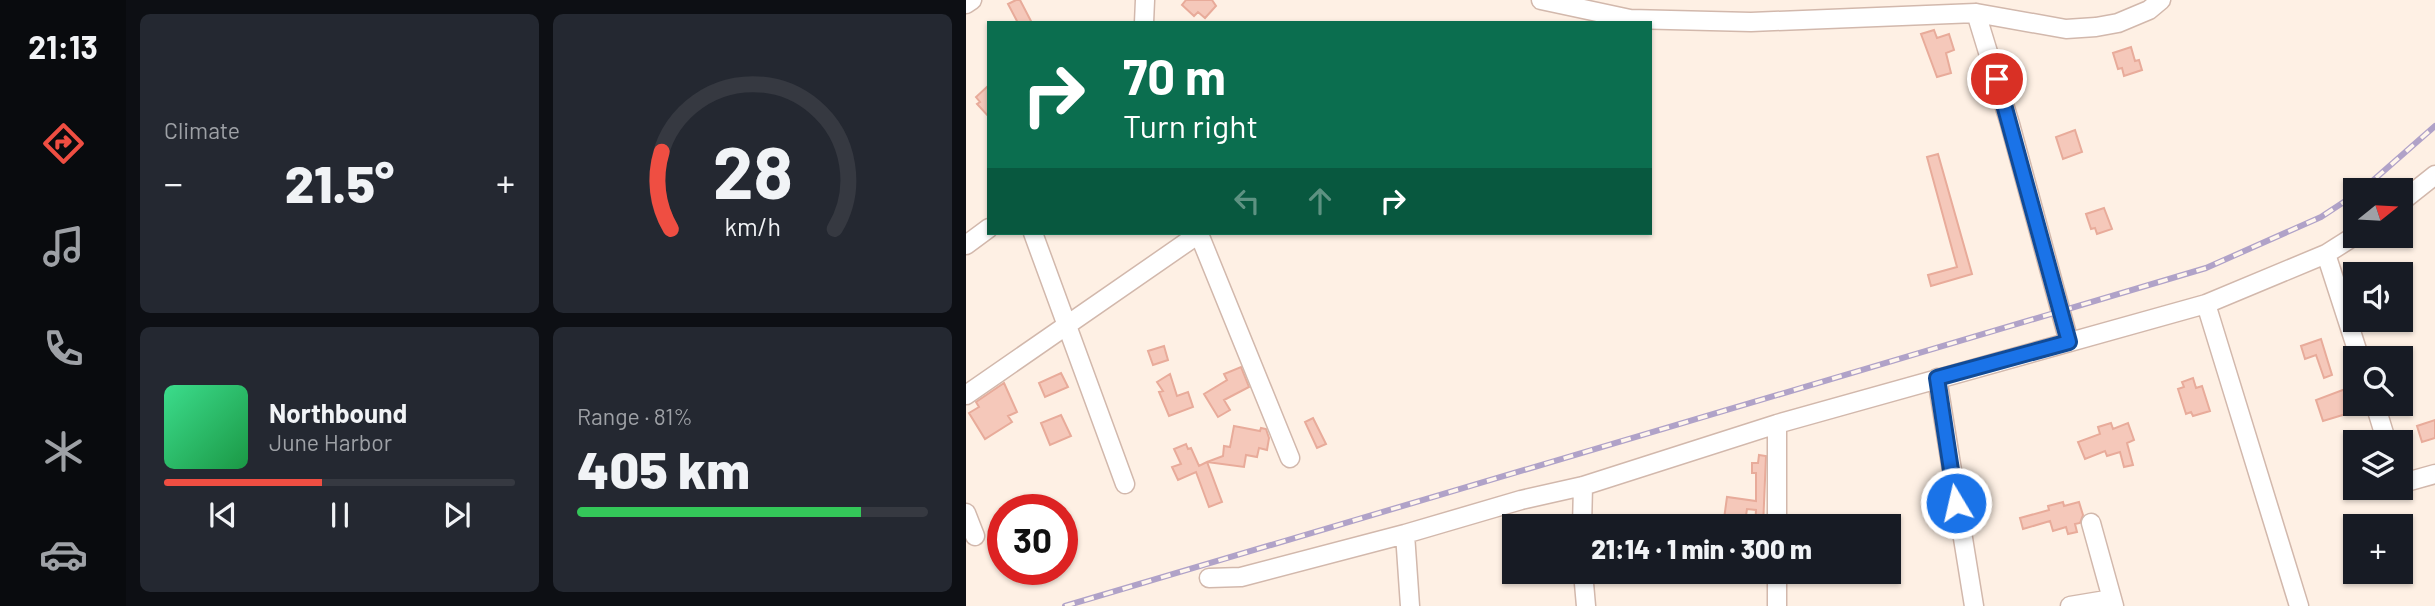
<!DOCTYPE html>
<meta charset="utf-8">
<style>
:root{--surface:#171b24;--page:#242831;--text:#f1f3f6;--muted:#9ea1a6;--line:#363941;--accent:#ef4e42}
body{margin:0;font-family:Barlow,sans-serif;background:var(--page);color:var(--text);height:100vh;display:flex;flex-direction:column;font-size:26px;white-space:nowrap}
*{box-sizing:border-box;margin:0}
p{font-size:23px;color:var(--muted)}
.icon{flex:none;width:38px;height:38px;fill:none;stroke:currentColor;stroke-width:2;stroke-linecap:round;stroke-linejoin:round}
.map{position:relative;flex:1;overflow:hidden}
.sheet{display:flex;flex-direction:column;gap:14px;padding:14px;background:#0d0f14;width:840px}
.sheet>*{flex:none}
.guide{position:absolute;left:21px;top:21px;width:665px;height:214px;border-radius:0px;box-shadow:0 2px 5px #0004;background:#0b6e4f;color:#fff;overflow:hidden}
.needle{width:46px;rotate:72deg}
.controls{position:absolute;left:1377px;top:178px;display:grid;gap:14px}
.controls a{display:grid;place-items:center;width:70px;height:70px;border-radius:0px;background:var(--surface);box-shadow:0 2px 5px #0004;font-size:35px}
.speed{position:absolute;left:21px;top:494px;display:flex;gap:14px;font-size:35px;font-weight:700;text-align:center}
.speed>*{display:grid;place-content:center;width:91px;height:91px;border-radius:50%;background:var(--surface);box-shadow:0 2px 5px #0004;line-height:1}
.speed .limit{border:10px solid #d22;background:#fff;color:#111}
.pin{position:absolute;display:grid;place-items:center;width:60px;height:60px;color:#fff;margin:-30px;border:4px solid #fff;border-radius:50%;box-shadow:0 2px 7px #0007}
.me{position:absolute;width:77px;margin:-38px;rotate:351deg;stroke-linejoin:round;filter:drop-shadow(0 0 5px #0008)}
.turn{display:flex;align-items:center;gap:24px;height:147px;padding:0 21px;font-size:32px}
.turn .icon{width:91px;height:91px;stroke-width:2.5}
.turn b{display:block;font-size:49px;line-height:60px}
.lanes{display:flex;align-items:center;height:66px;padding:0 21px;background:#0003;justify-content:center;gap:35px;direction:ltr}
.lanes .off{opacity:.35}
.big{font-size:52px;font-weight:800;line-height:1.1}
.sheet .card{flex:1;display:flex;flex-direction:column;justify-content:center;gap:10px;min-width:0;padding:0 24px;border-radius:10px;background:var(--page)}
.sheet .dial{align-items:center;gap:0}
.dial svg{height:182px;overflow:visible;fill:none;stroke:var(--line);stroke-width:7;stroke-linecap:round;text-anchor:middle}
.dial text{fill:var(--text);stroke:none}
.song{display:flex;align-items:center;gap:21px}
.cover{width:84px;height:84px;border-radius:10px;background:linear-gradient(135deg,hsl(150 70% 55%),hsl(140 70% 35%))}
.played{height:7px;border-radius:4px;background:linear-gradient(90deg,var(--accent) 45%,var(--line) 45%)}
.keys{display:flex;justify-content:space-around;direction:ltr}
.heat{display:flex;justify-content:space-between;align-items:center;font-size:38px;direction:ltr}
.charge{height:10px;border-radius:5px;background:linear-gradient(90deg,#34c759 81%,var(--line) 0)}
.sheet .tiles{flex:1;display:grid;gap:14px;grid-template-columns:repeat(2,1fr)}
.trip{position:absolute;left:536px;top:514px;width:399px;height:70px;border-radius:0px;background:var(--surface);box-shadow:0 2px 5px #0004;font-weight:800;line-height:70px;text-align:center}
main{display:flex;flex:1;min-height:0}
.tabs{display:flex;flex-direction:column;width:126px;justify-content:space-around;align-items:center;background:#090b0e;color:var(--muted)}
.tabs .icon{width:49px;height:49px}
.tabs .on{color:var(--accent)}
.tabs b{font-size:32px;color:var(--text)}
.map>svg:first-child{display:block}
</style>
<main>
<nav class="tabs">
<b>21:13</b>
<svg class="icon on" aria-label="directions" viewBox="0 0 24 24"><path d="M12 3l9 9-9 9-9-9zM9 14v-3h6M13 9l2 2-2 2"/></svg>
<svg class="icon" aria-label="music" viewBox="0 0 24 24"><path d="M9 18V5l10-2v13"/><circle cx="6" cy="18" r="3"/><circle cx="16" cy="16" r="3"/></svg>
<svg class="icon" aria-label="phone" viewBox="0 0 24 24"><path d="M5 4h4l2 5-3 2q2 4 5 5l2-3 5 2v4C11 20 4 13 5 4z"/></svg>
<svg class="icon" aria-label="climate" viewBox="0 0 24 24"><path d="M12 3v18M4 7l16 10M4 17L20 7"/></svg>
<svg class="icon" aria-label="car" viewBox="0 0 24 24"><path d="M5 17H2v-5l4-1 3-4h7l3 4 3 1v5h-3M9 17h6M6 11h13"/><circle cx="7" cy="17" r="2"/><circle cx="17" cy="17" r="2"/></svg>
</nav>
<section class="sheet">
<div class="tiles">
<div class="card"><p>Climate</p>
<div class="heat"><a>−</a><b class="big">21.5°</b><a>+</a></div>
</div>
<div class="card dial"><svg viewBox="0 0 100 80">
<path d="M14 69A42 42 0 1 1 86 69"/>
<path d="M14 69A42 42 0 0 1 10 35" stroke="#ef4e42"/>
<text x="50" y="56" font-size="32" font-weight="700">28</text>
<text x="50" y="72" font-size="11">km/h</text>
</svg></div>
<div class="card">
<div class="song"><i class="cover"></i><div><b>Northbound</b><p>June Harbor</p></div></div>
<div class="played"></div>
<div class="keys"><svg class="icon" aria-label="previous" viewBox="0 0 24 24"><path d="M18 5L8 12l10 7zM5 5v14"/></svg><svg class="icon" aria-label="pause" viewBox="0 0 24 24"><path d="M8 5v14M16 5v14"/></svg><svg class="icon" aria-label="next" viewBox="0 0 24 24"><path d="M6 5l10 7-10 7zM19 5v14"/></svg></div>
</div>
<div class="card"><p>Range · 81%</p><b class="big">405 km</b><div class="charge"></div></div>
</div>
</section>
<div class="map">
<svg width="1469" height="606" viewBox="0 0 1469 606">
<rect width="100%" height="100%" fill="#fef0e4"/>
<path fill="#f5c8ba" stroke="#e8ab9a" stroke-width="2" d="M50,0H54L66,23H52L42,4Z
M220,0H246L250,6L239,18L232,12L228,16L216,5Z
M968,30L971,38L983,34L988,50L980,53L985,73L971,77L955,34Z
M1165,47L1169,61L1173,60L1176,70L1158,76L1156,68L1152,69L1147,53Z
M23,85V117L11,104L14,102L10,97Z
M1109,130L1116,152L1097,159L1090,137Z
M972,154L1006,274L965,286L962,275L991,267L961,157Z
M1138,208L1146,229L1131,234L1129,228L1125,229L1120,214Z
M1355,339L1366,375L1358,378L1350,355L1339,359L1335,346Z
M198,346L202,360L187,365L182,351Z
M275,367L283,387L258,400L264,410L252,417L238,394L261,380L258,374Z
M95,373L102,387L79,397L73,383Z
M204,374L211,396L222,392L227,407L203,416L193,392L197,391L191,382Z
M1227,378L1230,388L1236,386L1244,411L1227,416L1225,412L1220,414L1212,389L1218,387L1216,382Z
M38,383L51,412L42,416L46,422L19,439L3,413L13,407L10,402Z
M1390,385V411L1357,421L1350,400Z
M95,415L105,436L84,445L75,423Z
M347,418L360,444L351,448L339,422Z
M1469,420V438L1456,442L1451,426Z
M1145,423L1147,429L1162,423L1168,440L1161,443L1167,465L1158,467L1154,452L1141,456L1139,451L1119,459L1112,442L1134,434L1132,427Z
M268,426L294,431L295,428L300,429L303,438L301,450L293,448L291,457L280,455L278,467L241,462L257,456L258,446L264,447Z
M220,444L222,449L225,448L233,466L241,462L256,502L243,507L230,472L212,480L206,467L215,464L208,449Z
M793,455L800,456L797,527H789L790,510L781,509L779,522L758,519L761,497L790,501V473H786V463H792Z
M1097,502L1098,506L1113,502L1117,515L1114,523L1109,524L1111,532L1102,534L1100,527L1087,531L1084,521L1057,529L1054,518L1083,510L1082,506Z"/>
<g fill="none" stroke-linecap="round" stroke-linejoin="round">
<defs>
<path id="minor" d="M575,0L664,19L785,22L1010,13L1100,29L1130,27L1152,23L1183,10L1195,0
M0,4L6,0
M1010,13L1044,124L1103,342
M178,23L179,0
M1435,202L1469,175
M67,233L159,484
M233,234L324,458
M0,245L23,228
M1360,254L1394,359
M1240,304L1333,606
M971,378L1008,606
M0,395L234,233
M1409,404L1421,443
M811,424V527
M1435,478L1444,481L1469,474
M0,513L9,536
M1125,523L1148,606
M616,527L617,486
M439,534L444,606
M617,572L620,606
M811,572V606
M243,578L275,577L439,534L555,500L617,486L811,424L1240,304L1360,254L1390,235
M1104,606L1146,599"/>
</defs>
<use href="#minor" stroke="#d2b8ac" stroke-width="21"/>
<use href="#minor" stroke="#fff" stroke-width="18"/>
<defs>
<path id="rail" d="M1395,191L1469,126
M99,606L1240,268L1355,217L1390,194"/>
</defs>
<use href="#rail" stroke="#b0a2c8" stroke-width="6"/>
<use href="#rail" stroke="#fff5ec" stroke-width="3.5" stroke-dasharray="10" stroke-linecap="butt"/>
</g>
<g fill="none" stroke-linecap="round" stroke-linejoin="round">
<defs>
<path id="route" d="M990,503L971,378L1103,342L1031,79"/>
</defs>
<use href="#route" stroke="#114b97" stroke-width="18"/>
<use href="#route" stroke="#1a73e8" stroke-width="12"/>
</g>
</svg>
<div class="controls">
<a><svg class="needle" viewBox="-14 -14 28 28"><path d="M0-13l5 13h-10z" fill="#e53935"/><path d="M0 13l5-13h-10z" fill="#9ea1a6"/></svg></a>
<a><svg class="icon" aria-label="sound" viewBox="0 0 24 24"><path d="M4 9h4l5-4v14l-5-4H4zM17 9q2 3 0 6"/></svg></a>
<a><svg class="icon" aria-label="search" viewBox="0 0 24 24"><circle cx="10" cy="10" r="6"/><path d="M15 15l6 6"/></svg></a>
<a><svg class="icon" aria-label="layers" viewBox="0 0 24 24"><path d="M12 4l9 5-9 5-9-5zM3 14l9 5 9-5"/></svg></a>
<a>+</a>
</div>
<div class="speed"><div class="limit">30</div></div>
<div class="pin" style="left:1031px;top:79px;background:#d93025"><svg class="icon" aria-label="arrive" viewBox="0 0 24 24"><path d="M6 21V4h12l-3 4 3 4H6"/></svg></div>
<svg class="me" style="left:990px;top:503px" viewBox="-20 -20 40 40"><circle r="17" fill="#1a73e8" stroke="#fff" stroke-width="3"/><path d="M0-11L8 9 0 5-8 9z" fill="#fff"/></svg>
<div class="trip">21:14 · 1 min · 300 m</div>
<div class="guide">
<div class="turn"><svg class="icon" aria-label="right" viewBox="0 0 24 24"><path d="M7 20v-9h11M14 6l5 5-5 5"/></svg><div><b>70 m</b>Turn right</div></div>
<div class="lanes"><svg class="icon off" aria-label="left" viewBox="0 0 24 24"><path d="M17 20v-9H6M10 6l-5 5 5 5"/></svg><svg class="icon off" aria-label="ahead" viewBox="0 0 24 24"><path d="M12 20V5M6 11l6-6 6 6"/></svg><svg class="icon" aria-label="right" viewBox="0 0 24 24"><path d="M7 20v-9h11M14 6l5 5-5 5"/></svg></div>
</div>
</div>
</main>
